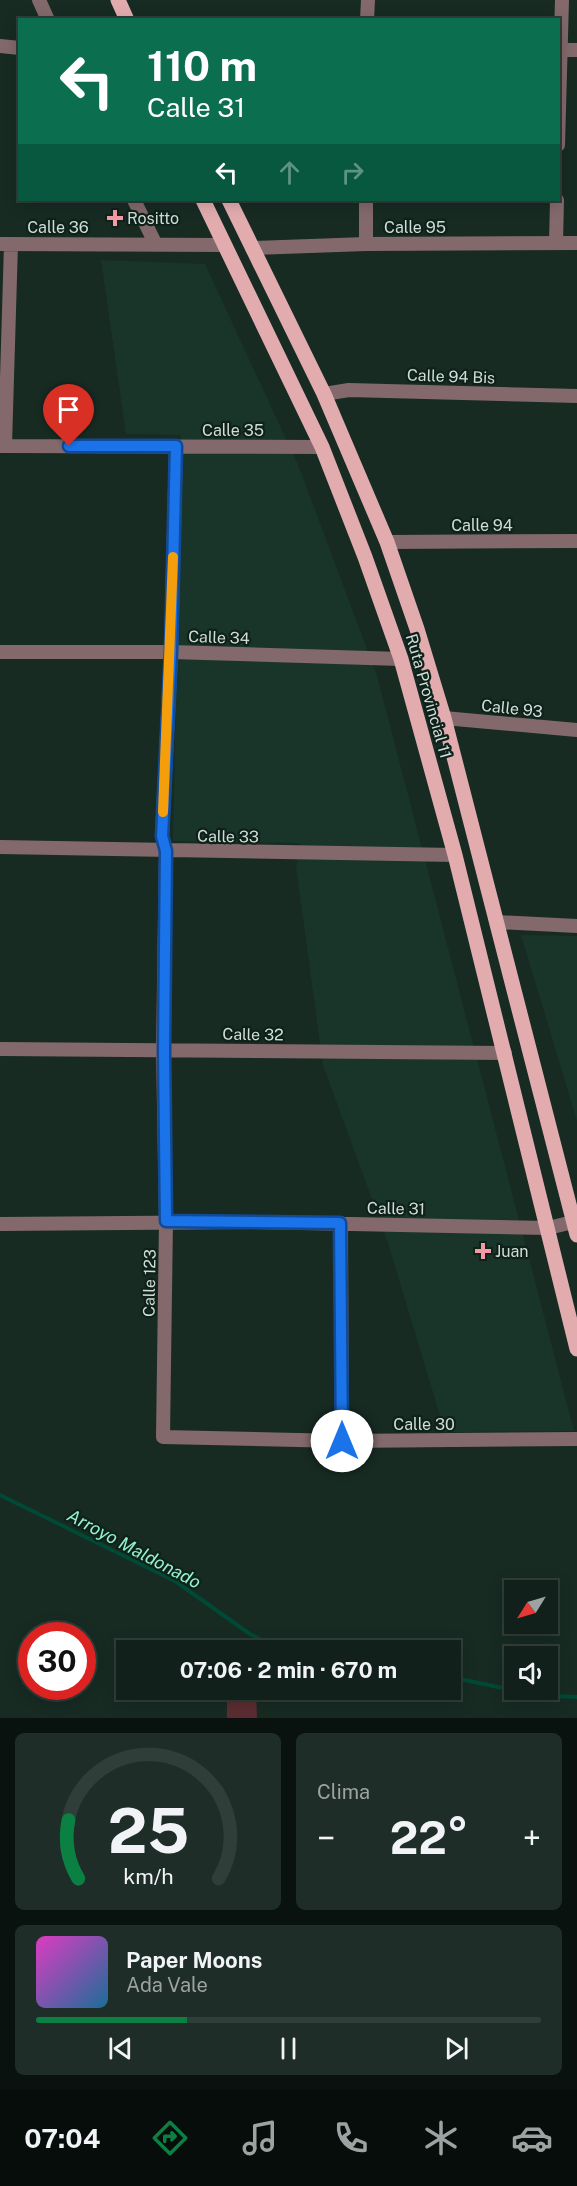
<!DOCTYPE html>
<html lang="es">
<meta charset="utf-8">
<style>
:root{--surface:#11201a;--page:#1e2d27;--text:#f1f3f6;--muted:#9ca3a2;--line:#303e39;--accent:#0b8043}
body{margin:0;font-family:"Public Sans",sans-serif;background:var(--page);color:var(--text);height:100vh;display:flex;flex-direction:column;font-size:22px;white-space:nowrap}
*{box-sizing:border-box;margin:0}
p{font-size:20px;color:var(--muted)}
.icon{flex:none;width:33px;height:33px;fill:none;stroke:currentColor;stroke-width:2;stroke-linecap:round;stroke-linejoin:round}
.map{position:relative;height:1718px;overflow:hidden}
.panel{display:flex;flex-direction:column;gap:15px;padding:15px;background:#09120e;flex:1}
.panel>*{flex:none}
.top-card{position:absolute;left:18px;top:18px;width:542px;height:183px;border-radius:0px;box-shadow:0 3px 15px #0003,0 0 0 2px var(--line);background:#0b6e4f;color:#fff;overflow:hidden}
.needle{width:39px;rotate:233deg}
.controls{position:absolute;left:504px;top:1580px;display:grid;gap:12px}
.controls a{display:grid;place-items:center;width:54px;height:54px;border-radius:0px;background:var(--surface);box-shadow:0 3px 15px #0003,0 0 0 2px var(--line);font-size:30px}
.speed{position:absolute;left:18px;top:1622px;display:flex;gap:12px;font-size:30px;font-weight:700;text-align:center}
.speed>*{display:grid;place-content:center;width:78px;height:78px;border-radius:50%;background:var(--surface);box-shadow:0 3px 15px #0003,0 0 0 2px var(--line);line-height:1}
.speed .limit{border:9px solid #d22;background:#fff;color:#111}
.pin{position:absolute;display:grid;place-items:center;width:51px;height:51px;color:#fff;margin:-62px -26px;border-radius:50% 50% 50% 0;rotate:-45deg;box-shadow:0 0 6px #0007}
.pin .icon{rotate:45deg}
.me{position:absolute;width:66px;margin:-33px;rotate:0deg;stroke-linejoin:round;filter:drop-shadow(0 0 4px #0008)}
.turn{display:flex;align-items:center;gap:21px;height:126px;padding:0 30px;font-size:27px}
.turn .icon{width:78px;height:78px;stroke-width:2.5}
.turn b{display:block;font-size:42px;line-height:51px}
.lanes{display:flex;align-items:center;height:57px;padding:0 30px;background:#0003;justify-content:center;gap:30px;direction:ltr}
.lanes .off{opacity:.35}
.big{font-size:45px;font-weight:700;line-height:1.1}
.panel .tile{flex:1;display:flex;flex-direction:column;justify-content:center;gap:9px;min-width:0;padding:0 21px;border-radius:9px;background:var(--page)}
.panel .dial{align-items:center;gap:0}
.dial svg{height:156px;overflow:visible;fill:none;stroke:var(--line);stroke-width:7;stroke-linecap:round;text-anchor:middle}
.dial text{fill:var(--text);stroke:none}
.song{display:flex;align-items:center;gap:18px}
.cover{width:72px;height:72px;border-radius:9px;background:linear-gradient(135deg,hsl(310 70% 55%),hsl(200 70% 35%))}
.played{height:6px;border-radius:3px;background:linear-gradient(90deg,var(--accent) 30%,var(--line) 30%)}
.keys{display:flex;justify-content:space-around;direction:ltr}
.heat{display:flex;justify-content:space-between;align-items:center;font-size:33px;direction:ltr}
.panel .tiles{flex:1;display:grid;gap:15px;grid-template-columns:1fr 1fr}
.tile:last-child{grid-column:span 2}
.trip{position:absolute;left:116px;top:1640px;width:345px;height:60px;border-radius:0px;background:var(--surface);box-shadow:0 3px 15px #0003,0 0 0 2px var(--line);font-weight:700;line-height:60px;text-align:center}
.tab-bar{display:flex;height:96px;justify-content:space-around;align-items:center;background:#070d0a;color:var(--muted)}
.tab-bar .icon{width:42px;height:42px}
.tab-bar .active{color:var(--accent)}
.tab-bar b{font-size:27px;color:var(--text)}
.map>svg:first-child{display:block}
</style>
<div class="map">
<svg width="577" height="1718" viewBox="0 0 577 1718">
<rect width="100%" height="100%" fill="#172b23"/>
<path fill="#19352a" d="M101,260L205,264L299,467L377,676L574,1431L445,1432L388,1243L323,1065L296,867L300,843L173,841L181,435L126,434Z
M521,935L577,936V1121Z"/>
<path fill="#5b2d32" d="M227,1689H256L257,1718H227Z"/>
<g fill="none" stroke-linecap="round" stroke-linejoin="round">
<path stroke="#004934" stroke-width="4" d="M0,1495L175,1581L250,1634L282,1650
M450,1677L536,1695L577,1697"/>
<path stroke="#83696b" stroke-width="14" d="M39,0L48,20
M367,20L368,0
M0,46L20,48
M558,50H577
M558,145L562,0
M134,200L155,243
M366,200V244
M556,243L557,200
M0,244L224,245
M252,248L366,244L577,243
M324,394L349,390L577,396
M5,445L11,244
M0,446L322,447
M176,446L171,652L162,836L166,851L163,1050L166,1221L163,1437L342,1441L577,1439
M387,542L577,541
M0,652H171L401,659
M444,718L577,730
M0,847L455,855
M497,922L577,926
M0,1049L505,1053
M341,1223L342,1441
M0,1224L252,1222L548,1228L577,1221"/>
<path stroke="#e2acaf" stroke-width="15" d="M118,0L127,20
M203,200L322,447L365,557L401,659L455,855L577,1349
M229,200L324,394L387,542L417,629L444,718L577,1235"/>
</g>
<g fill="none" stroke-linecap="round" stroke-linejoin="round">
<defs>
<path id="route" d="M69,446H176L171,652L162,836L166,851L164,1050L166,1221L340,1223L342,1441"/>
</defs>
<use href="#route" stroke="#114b97" stroke-width="15"/>
<use href="#route" stroke="#1a73e8" stroke-width="10"/>
<path stroke="#f59e0b" stroke-width="10" d="M163,812L173,557"/>
</g>
<g fill="#f49aa2" stroke="#0e211a" stroke-width="2">
<path d="M112 209h6v6h6v6h-6v6h-6v-6h-6v-6h6z"/>
<path d="M480 1242h6v6h6v6h-6v6h-6v-6h-6v-6h6z"/>
</g>
<g text-anchor="middle" stroke-width="4.5" stroke-linejoin="round" paint-order="stroke">
<g font-size="16" fill="#d1ddd7" stroke="#0e211a" text-anchor="start">
<text x="127" y="224">Rositto</text>
<text x="495" y="1257">Juan</text>
</g>
<g font-size="16" fill="#d1ddd7" stroke="#0e211a">
<text x="58" y="233">Calle 36</text>
<text x="415" y="233">Calle 95</text>
<text transform="translate(451 376) rotate(2)" y="6">Calle 94 Bis</text>
<text x="233" y="436">Calle 35</text>
<text x="482" y="531">Calle 94</text>
<text transform="translate(219 637) rotate(2)" y="6">Calle 34</text>
<text transform="translate(429 696) rotate(74)" y="6">Ruta Provincial 11</text>
<text transform="translate(512 708) rotate(6)" y="6">Calle 93</text>
<text transform="translate(228 836) rotate(1)" y="6">Calle 33</text>
<text transform="translate(253 1034) rotate(1)" y="6">Calle 32</text>
<text transform="translate(396 1208) rotate(1)" y="6">Calle 31</text>
<text transform="translate(149 1283) rotate(-89)" y="6">Calle 123</text>
<text x="424" y="1430">Calle 30</text>
</g>
<g font-size="18" font-style="italic" fill="#95f2cc" stroke="#0e211a">
<text transform="translate(134 1549) rotate(28)" y="6">Arroyo Maldonado</text>
</g>
</g>
</svg>
<div class="controls">
<a><svg class="needle" viewBox="-14 -14 28 28"><path d="M0-13l5 13h-10z" fill="#e53935"/><path d="M0 13l5-13h-10z" fill="#9ca3a2"/></svg></a>
<a><svg class="icon" aria-label="sound" viewBox="0 0 24 24"><path d="M4 9h4l5-4v14l-5-4H4zM17 9q2 3 0 6"/></svg></a>
</div>
<div class="speed"><div class="limit">30</div></div>
<div class="pin" style="left:69px;top:446px;background:#d93025"><svg class="icon" aria-label="arrive" viewBox="0 0 24 24"><path d="M6 21V4h12l-3 4 3 4H6"/></svg></div>
<svg class="me" style="left:342px;top:1441px" viewBox="-20 -20 40 40"><circle r="19" fill="#fff"/><path d="M0-13L10 11 0 6-10 11z" fill="#1a73e8"/></svg>
<div class="trip">07:06 · 2 min · 670 m</div>
<div class="top-card">
<div class="turn"><svg class="icon" aria-label="left" viewBox="0 0 24 24"><path d="M17 20v-9H6M10 6l-5 5 5 5"/></svg><div><b>110 m</b>Calle 31</div></div>
<div class="lanes"><svg class="icon" aria-label="left" viewBox="0 0 24 24"><path d="M17 20v-9H6M10 6l-5 5 5 5"/></svg><svg class="icon off" aria-label="ahead" viewBox="0 0 24 24"><path d="M12 20V5M6 11l6-6 6 6"/></svg><svg class="icon off" aria-label="right" viewBox="0 0 24 24"><path d="M7 20v-9h11M14 6l5 5-5 5"/></svg></div>
</div>
</div>
<section class="panel">
<div class="tiles">
<div class="tile dial"><svg viewBox="0 0 100 80">
<path d="M14 69A42 42 0 1 1 86 69"/>
<path d="M14 69A42 42 0 0 1 9 39" stroke="#0b8043"/>
<text x="50" y="56" font-size="32" font-weight="700">25</text>
<text x="50" y="72" font-size="11">km/h</text>
</svg></div>
<div class="tile"><p>Clima</p>
<div class="heat"><a>−</a><b class="big">22°</b><a>+</a></div>
</div>
<div class="tile">
<div class="song"><i class="cover"></i><div><b>Paper Moons</b><p>Ada Vale</p></div></div>
<div class="played"></div>
<div class="keys"><svg class="icon" aria-label="previous" viewBox="0 0 24 24"><path d="M18 5L8 12l10 7zM5 5v14"/></svg><svg class="icon" aria-label="pause" viewBox="0 0 24 24"><path d="M8 5v14M16 5v14"/></svg><svg class="icon" aria-label="next" viewBox="0 0 24 24"><path d="M6 5l10 7-10 7zM19 5v14"/></svg></div>
</div>
</div>
</section>
<nav class="tab-bar">
<b>07:04</b>
<svg class="icon active" aria-label="directions" viewBox="0 0 24 24"><path d="M12 3l9 9-9 9-9-9zM9 14v-3h6M13 9l2 2-2 2"/></svg>
<svg class="icon" aria-label="music" viewBox="0 0 24 24"><path d="M9 18V5l10-2v13"/><circle cx="6" cy="18" r="3"/><circle cx="16" cy="16" r="3"/></svg>
<svg class="icon" aria-label="phone" viewBox="0 0 24 24"><path d="M5 4h4l2 5-3 2q2 4 5 5l2-3 5 2v4C11 20 4 13 5 4z"/></svg>
<svg class="icon" aria-label="climate" viewBox="0 0 24 24"><path d="M12 3v18M4 7l16 10M4 17L20 7"/></svg>
<svg class="icon" aria-label="car" viewBox="0 0 24 24"><path d="M5 17H2v-5l4-1 3-4h7l3 4 3 1v5h-3M9 17h6M6 11h13"/><circle cx="7" cy="17" r="2"/><circle cx="17" cy="17" r="2"/></svg>
</nav>
